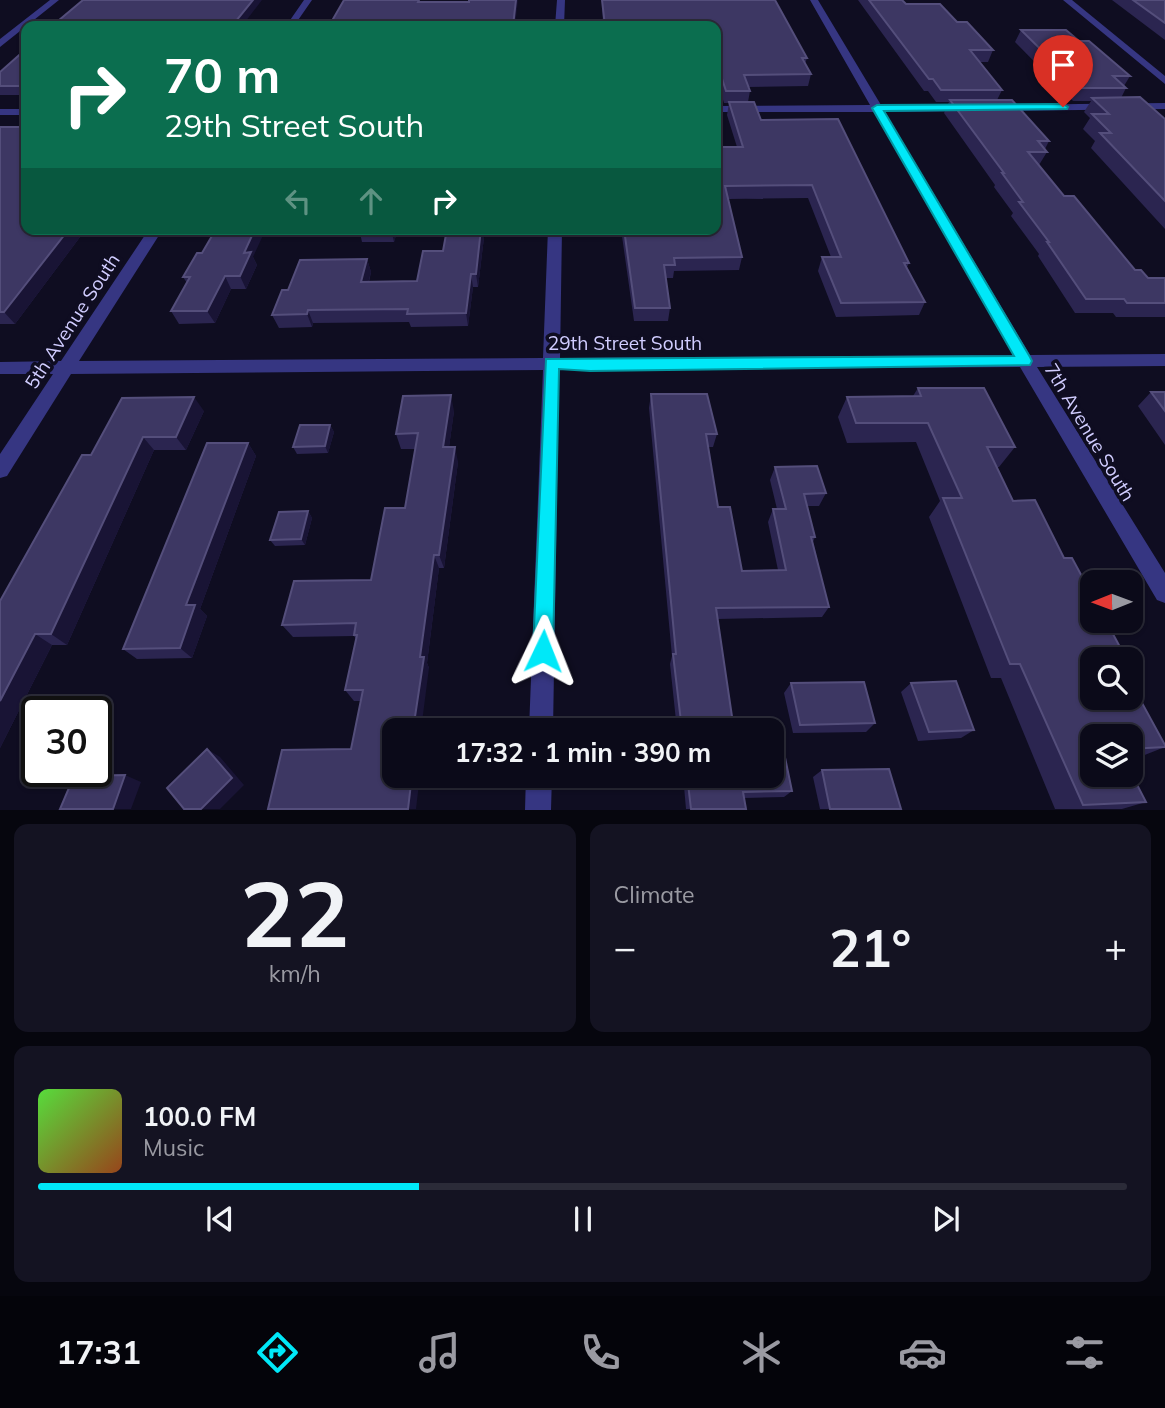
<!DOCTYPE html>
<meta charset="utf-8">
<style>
:root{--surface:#0b0a19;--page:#141322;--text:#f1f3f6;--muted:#9a9aa2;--line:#2b2b38;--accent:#00e8f8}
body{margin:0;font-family:Mulish,sans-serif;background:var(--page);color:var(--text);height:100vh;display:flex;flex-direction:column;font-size:26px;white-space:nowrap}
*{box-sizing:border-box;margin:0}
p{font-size:23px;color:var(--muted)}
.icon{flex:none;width:38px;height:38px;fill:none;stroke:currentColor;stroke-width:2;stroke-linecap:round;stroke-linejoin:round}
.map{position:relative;height:810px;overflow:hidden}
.details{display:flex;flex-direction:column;gap:14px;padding:14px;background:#06060e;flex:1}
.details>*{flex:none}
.guide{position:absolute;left:21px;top:21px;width:700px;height:214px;border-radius:14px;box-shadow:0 2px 5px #0004,0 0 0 2px var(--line);background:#0b6e4f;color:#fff;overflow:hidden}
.needle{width:46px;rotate:269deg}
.controls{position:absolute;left:1080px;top:570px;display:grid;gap:14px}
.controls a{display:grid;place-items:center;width:63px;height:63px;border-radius:14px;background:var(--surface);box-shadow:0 2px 5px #0004,0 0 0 2px var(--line);font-size:35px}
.speed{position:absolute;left:21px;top:696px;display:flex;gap:14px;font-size:35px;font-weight:700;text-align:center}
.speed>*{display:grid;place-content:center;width:91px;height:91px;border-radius:50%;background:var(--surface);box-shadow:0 2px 5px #0004,0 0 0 2px var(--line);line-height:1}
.speed .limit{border:4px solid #111;border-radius:10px;background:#fff;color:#111}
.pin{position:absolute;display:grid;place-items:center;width:60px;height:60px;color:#fff;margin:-72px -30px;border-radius:50% 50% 50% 0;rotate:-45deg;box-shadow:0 0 7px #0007}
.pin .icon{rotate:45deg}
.me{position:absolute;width:77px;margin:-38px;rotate:2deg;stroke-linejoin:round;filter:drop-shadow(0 0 5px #0008)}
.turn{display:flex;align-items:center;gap:24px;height:147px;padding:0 28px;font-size:32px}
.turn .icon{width:91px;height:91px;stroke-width:2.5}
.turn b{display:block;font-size:49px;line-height:60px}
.lanes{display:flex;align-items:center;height:66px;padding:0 28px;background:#0003;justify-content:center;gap:35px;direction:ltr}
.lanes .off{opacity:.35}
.big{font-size:52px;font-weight:700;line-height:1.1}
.details .widget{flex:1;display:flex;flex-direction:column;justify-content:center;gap:10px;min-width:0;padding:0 24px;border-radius:14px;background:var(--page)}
.details .dial{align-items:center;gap:0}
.dial b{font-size:91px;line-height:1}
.song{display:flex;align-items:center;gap:21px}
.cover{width:84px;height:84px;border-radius:10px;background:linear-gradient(135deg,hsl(110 70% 55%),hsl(20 70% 35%))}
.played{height:7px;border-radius:4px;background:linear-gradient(90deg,var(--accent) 35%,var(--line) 35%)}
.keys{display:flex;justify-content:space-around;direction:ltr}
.heat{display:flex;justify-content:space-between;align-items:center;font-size:38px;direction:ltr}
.details .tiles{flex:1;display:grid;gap:14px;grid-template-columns:1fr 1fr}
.widget:last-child{grid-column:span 2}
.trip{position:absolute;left:382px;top:718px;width:402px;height:70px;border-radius:14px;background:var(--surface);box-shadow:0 2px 5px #0004,0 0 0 2px var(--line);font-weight:700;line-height:70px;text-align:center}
.tabs{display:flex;height:112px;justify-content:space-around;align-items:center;background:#04040a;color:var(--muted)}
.tabs .icon{width:49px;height:49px}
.tabs .on{color:var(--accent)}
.tabs b{font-size:32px;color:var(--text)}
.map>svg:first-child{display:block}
</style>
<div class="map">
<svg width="1165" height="810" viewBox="0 0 1165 810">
<rect width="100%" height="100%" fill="#0f0d21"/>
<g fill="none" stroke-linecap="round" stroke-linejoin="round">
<path fill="#363682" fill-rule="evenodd" d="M50,0H59L0,47V39Z
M304,0H312L294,26H286Z
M557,0H565L564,26H555Z
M810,0H818L881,105H968L974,108L968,111L885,112L1030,355L1165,354V366L1037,367L1165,573V603L1157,600L1020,367L559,370L553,730H529L543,370L71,374L7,476L0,478V454L53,374H0V362L61,361L149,229H163L79,361L543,358L548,229H562L560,358L1013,355L874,112H716V106L870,105Z
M1063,0H1072L1165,76V84Z
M1165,103V109L996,111L990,108L996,105Z
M0,109H26V115H0Z
M526,775H552L551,810H525Z"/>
</g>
<path fill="#2b2550" d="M602,0H775L807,58L805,64L811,74L808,86L748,87L750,91L748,102L761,120L909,263L907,267L925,302L919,315L836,317L818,271L822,257H831L808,198L728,199L742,257L739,270L674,271L673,278H666L670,308L668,321H634L621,229H716V147H737L727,115L729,103H724L716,77V26H603Z
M858,0H902L906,4L957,22L993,50L988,62H979L1002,90L997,100L1049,141L1045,149L1047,152L1039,165L1064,196L1135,270L1148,278H1165V317H1116L1113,313H1075L1038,256L1039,254L1011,216L1013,213L994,187L995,185L944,113L949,102H936L928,91H924Z
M1112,0H1165V40Z
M1021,30L1079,41L1130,76L1124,86L1126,88L1121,98L1165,119V229L1091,148L1095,141L1083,129L1090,118L1084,112L1091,101H1073L1015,42Z
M26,49V93L25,95H0V72Z
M0,127L26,229H86L15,324H0Z
M359,229H398L394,242H362Z
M485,229L478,287H473L468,326L411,327L409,322L313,323L312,327L279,328L272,315L288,290L367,259L371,272L369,282L417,281L443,251Z
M253,257L257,265L246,289H231L215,323L179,324L171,311L187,283L183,277Z
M918,388L1015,447L999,467H997L1092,660L1165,747L1137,758L1130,759V737H1092L1146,802L1122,809H1055L1001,678H991L929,517L940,501L916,442L847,443L838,417L847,397L913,396Z
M1151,392H1165V445L1138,406Z
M651,394L717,434L713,447H708L718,507L742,571L778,570L768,522L773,509H777L770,480L775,467L826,493L819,506H807L815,537L813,542L829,607L822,617L717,619L734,730H677L670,664L672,656L649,408Z
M204,411L186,450H154L67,645H52L0,748V601L91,455Z
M454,411L449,447L458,462L444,568H439L427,663L429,668L351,749L361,701H354L345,690L356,639L354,636L293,637L282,625L371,580L405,508L416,449H401L396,434Z
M330,425L334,432L328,453L297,454L293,447Z
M248,443L256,456L200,609L207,616L192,658L137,659L123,649Z
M308,511L312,518L305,545L275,546L270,540Z
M791,683L875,723L866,732L793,733L784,693Z
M911,683L974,730L961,738L918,741L901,692Z
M822,770L901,809H820L813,777Z
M683,775H772L792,791L784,797L744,798L746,809H686Z"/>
<path fill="#191435" d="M253,0H262L242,26H232Z
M516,0H518L515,26H513Z
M24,81L26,85V93L25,95L19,86Z
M69,229H86L15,324L4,312Z
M255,229H266L253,257L257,265L246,289L240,276L244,253Z
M391,229H398L394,242Z
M481,229H485L478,287L476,274Z
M367,259L371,272L365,295L361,282Z
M471,274L473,287L468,326L466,313Z
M225,276L231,289L215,323L207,311Z
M308,310L313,323L312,327L307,314Z
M451,395L454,411L447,462L443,447Z
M194,397L204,411L186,450L176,437Z
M330,425L334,432L328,453L325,446Z
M143,437L154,450L67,645L51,634Z
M248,443L256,456L200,609L207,616L192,658L180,648L186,605Z
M455,447L458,462L444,568L439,555Z
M308,511L312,518L305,545L301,539Z
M434,555L439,568L427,663L429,668L421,730H413L420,657Z
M35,634L52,645L0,748V701Z
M207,749L220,757L244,785L220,809H201Z
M125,775L141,782L131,809H113Z
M412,775H420L416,809H408Z"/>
<path fill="#3d3763" stroke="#544e7b" stroke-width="2" d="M83,0H253L232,26H52Z
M344,0H419L418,2H469V0H516L513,26H329Z
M602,0H775L807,58H802L811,74L744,75L750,91H726L716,60V26H605Z
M869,0H902L906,4H940L957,22H967L993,50H970L1002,90H941L933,79H929Z
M1133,0H1165V23Z
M1021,30H1066L1079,41H1089L1130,76H1113L1126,88H1080Z
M26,49V81H24L19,86H0V72Z
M1140,97L1165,119V201L1100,133H1111L1092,114H1109L1092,98Z
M950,100H1012L1049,141H1038L1047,152H1028L1064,196H1074L1135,270H1141L1148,278H1165V303H1127L1124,299H1086L1047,242H1049L1019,202H1023L1002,173H1004Z
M729,102H754L761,120L838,119L909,263H904L925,302L841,303L822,257H841L812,185L725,186L742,257L674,258L675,265H664L670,308H635L624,229H716V147H743Z
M0,127H26V229H69L4,312H0Z
M216,229H255L244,253L251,252L240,276H225L207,311H171L190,277H183L197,253H202Z
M447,229H481L476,274H471L466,313L407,314L408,309L308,310L307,314L272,315L282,290H288L300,260L367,259L361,282L417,281L423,251H443Z
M918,388H984L1015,447H987L1013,501L1035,500L1064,558H1072L1092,595V621H1106L1127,660H1092V698H1130V681L1165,745V747L1130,749V737H1092V775H1130V771L1146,802L1083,805L1020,664H1010L943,498H962L928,423H856L847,397L921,396Z
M1151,392H1165V411Z
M651,394H707L717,434H706L718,507H730L742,571L786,570L773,509H786L775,467L817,466L826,493L804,494L815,537H811L829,607L716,608L734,730H682L673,654H676Z
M451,395L443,447H455L439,555H434L420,657H424L413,730H394V775H412L408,809H268L282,750L351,749L363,690H345L357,635H354L356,623L282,625L294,581L371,580L385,508H405L418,433L396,434L403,396Z
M194,397L176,437H143L51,634H35L0,701V601L82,455H91L122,398Z
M300,425H330L325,446L293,447Z
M207,443H248L186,605H195L180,648L123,649Z
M308,511L301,539L270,540L279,512Z
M956,681L974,730L929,732L911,683Z
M864,682L875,723L800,725L791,683Z
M772,743H782L792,791L743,792L746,809H691L687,775H772Z
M207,749L232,778L201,809H184L167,788Z
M889,769L901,809H830L822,770Z
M125,775L113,809H60L74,776Z"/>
<path fill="#00e8f8" stroke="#0097a1" stroke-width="2" d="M1063,104L1068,107L1067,109L884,111L1030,357L1032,361L1030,365L590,371L559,369L553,651L550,659L543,662L536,659L533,651L546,359L1014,356L872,108L877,105Z"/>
<g text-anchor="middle" stroke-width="7" stroke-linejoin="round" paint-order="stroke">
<g font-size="19" fill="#d1cdff" stroke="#0f0d21">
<text transform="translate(72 321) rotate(-57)" y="7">5th Avenue South</text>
<text x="625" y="350">29th Street South</text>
<text transform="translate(1090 432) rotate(59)" y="7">7th Avenue South</text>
</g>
</g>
</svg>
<div class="controls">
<a><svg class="needle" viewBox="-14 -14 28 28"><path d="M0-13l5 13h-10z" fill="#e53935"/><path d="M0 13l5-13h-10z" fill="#9a9aa2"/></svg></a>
<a><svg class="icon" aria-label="search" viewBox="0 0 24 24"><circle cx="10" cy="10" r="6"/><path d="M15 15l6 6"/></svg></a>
<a><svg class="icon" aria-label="layers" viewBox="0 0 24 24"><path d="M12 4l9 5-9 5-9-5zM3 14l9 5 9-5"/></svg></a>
</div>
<div class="speed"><div class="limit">30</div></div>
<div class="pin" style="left:1063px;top:107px;background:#d93025"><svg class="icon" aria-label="arrive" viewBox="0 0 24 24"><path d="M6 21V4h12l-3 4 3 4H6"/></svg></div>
<svg class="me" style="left:543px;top:651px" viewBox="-20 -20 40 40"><path d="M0-17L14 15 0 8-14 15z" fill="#00e8f8" stroke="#fff" stroke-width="4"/></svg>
<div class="trip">17:32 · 1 min · 390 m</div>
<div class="guide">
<div class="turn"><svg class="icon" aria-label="right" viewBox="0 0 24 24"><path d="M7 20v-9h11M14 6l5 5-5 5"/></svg><div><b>70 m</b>29th Street South</div></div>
<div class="lanes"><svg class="icon off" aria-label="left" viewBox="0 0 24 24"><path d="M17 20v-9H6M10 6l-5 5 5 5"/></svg><svg class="icon off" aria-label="ahead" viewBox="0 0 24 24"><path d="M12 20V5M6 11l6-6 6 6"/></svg><svg class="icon" aria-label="right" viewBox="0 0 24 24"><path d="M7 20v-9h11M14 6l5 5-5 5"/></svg></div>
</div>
</div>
<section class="details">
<div class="tiles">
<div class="widget dial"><b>22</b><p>km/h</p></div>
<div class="widget"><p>Climate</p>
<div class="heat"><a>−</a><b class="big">21°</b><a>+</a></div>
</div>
<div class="widget">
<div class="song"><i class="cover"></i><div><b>100.0 FM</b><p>Music</p></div></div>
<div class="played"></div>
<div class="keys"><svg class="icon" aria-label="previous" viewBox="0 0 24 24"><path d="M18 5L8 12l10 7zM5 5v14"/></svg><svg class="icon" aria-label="pause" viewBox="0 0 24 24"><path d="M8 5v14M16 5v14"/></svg><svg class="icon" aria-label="next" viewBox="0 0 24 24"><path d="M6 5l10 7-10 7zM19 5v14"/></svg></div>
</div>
</div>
</section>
<nav class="tabs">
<b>17:31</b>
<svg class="icon on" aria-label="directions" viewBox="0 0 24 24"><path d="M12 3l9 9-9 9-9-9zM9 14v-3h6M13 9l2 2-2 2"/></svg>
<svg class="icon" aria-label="music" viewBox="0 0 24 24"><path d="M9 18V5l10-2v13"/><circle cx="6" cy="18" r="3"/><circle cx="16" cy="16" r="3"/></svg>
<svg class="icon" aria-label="phone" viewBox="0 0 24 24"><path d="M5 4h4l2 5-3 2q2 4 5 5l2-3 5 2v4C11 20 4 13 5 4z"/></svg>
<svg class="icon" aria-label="climate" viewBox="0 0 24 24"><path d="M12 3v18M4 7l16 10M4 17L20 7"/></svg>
<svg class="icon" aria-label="car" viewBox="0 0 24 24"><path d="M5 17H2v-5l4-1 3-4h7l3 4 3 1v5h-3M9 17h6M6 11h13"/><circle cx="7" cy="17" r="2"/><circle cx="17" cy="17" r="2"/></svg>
<svg class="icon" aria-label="filters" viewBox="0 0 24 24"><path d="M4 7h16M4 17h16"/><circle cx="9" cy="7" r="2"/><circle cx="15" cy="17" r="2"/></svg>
</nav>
